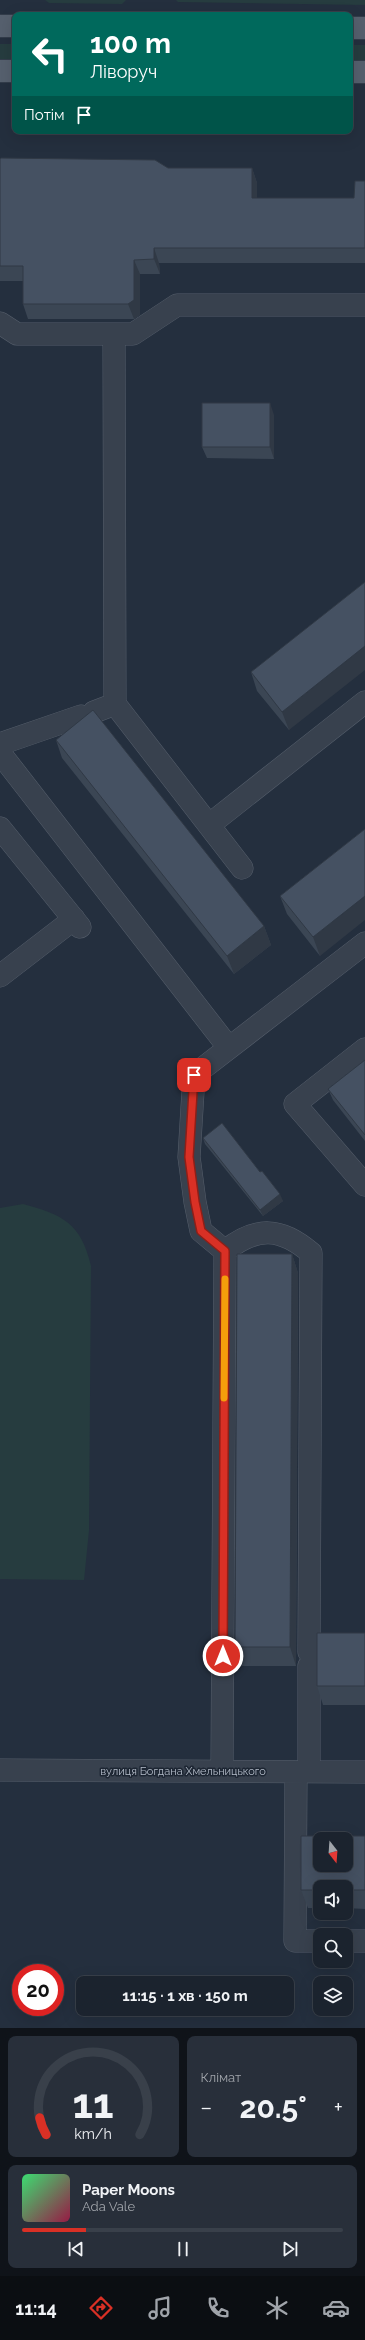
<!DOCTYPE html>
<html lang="uk">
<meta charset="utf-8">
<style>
:root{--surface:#1b232e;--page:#282f3a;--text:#f1f3f6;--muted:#a0a4aa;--line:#39404a;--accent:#d93025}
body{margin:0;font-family:Raleway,sans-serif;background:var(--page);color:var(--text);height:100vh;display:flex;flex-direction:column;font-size:15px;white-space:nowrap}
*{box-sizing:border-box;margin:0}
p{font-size:13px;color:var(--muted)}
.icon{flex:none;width:22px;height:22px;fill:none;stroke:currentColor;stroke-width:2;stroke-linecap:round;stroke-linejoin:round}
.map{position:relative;height:2028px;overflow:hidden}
.panel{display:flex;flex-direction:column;gap:8px;padding:8px;background:#0f1319;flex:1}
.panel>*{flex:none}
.guide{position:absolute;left:12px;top:12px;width:341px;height:122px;border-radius:8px;box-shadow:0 4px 16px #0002,0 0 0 1px var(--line);background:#00695c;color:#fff;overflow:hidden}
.needle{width:26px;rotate:163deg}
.tools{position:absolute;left:313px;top:1832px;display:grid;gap:8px}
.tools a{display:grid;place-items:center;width:40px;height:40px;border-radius:8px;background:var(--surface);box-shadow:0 4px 16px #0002,0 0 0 1px var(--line);font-size:20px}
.speed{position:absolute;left:12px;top:1964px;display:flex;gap:8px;font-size:20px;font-weight:700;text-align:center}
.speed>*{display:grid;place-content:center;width:52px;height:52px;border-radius:50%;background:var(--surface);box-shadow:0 4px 16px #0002,0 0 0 1px var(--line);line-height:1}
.speed .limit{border:6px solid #d22;background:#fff;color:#111}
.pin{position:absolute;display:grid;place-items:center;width:34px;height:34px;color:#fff;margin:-17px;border-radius:8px;box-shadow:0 2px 6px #0006}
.me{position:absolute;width:44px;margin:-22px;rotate:0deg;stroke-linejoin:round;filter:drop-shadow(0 0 3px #0008)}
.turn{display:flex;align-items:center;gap:14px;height:84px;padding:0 12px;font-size:18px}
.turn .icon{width:52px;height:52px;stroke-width:2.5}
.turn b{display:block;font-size:28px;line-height:34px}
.then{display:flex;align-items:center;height:38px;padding:0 12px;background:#0003;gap:8px;font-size:15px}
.big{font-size:30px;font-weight:700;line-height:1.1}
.panel .card{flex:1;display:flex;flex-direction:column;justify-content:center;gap:6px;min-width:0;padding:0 14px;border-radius:8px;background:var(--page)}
.panel .dial{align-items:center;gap:0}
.dial svg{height:104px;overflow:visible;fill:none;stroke:var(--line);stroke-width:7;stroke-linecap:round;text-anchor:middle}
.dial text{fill:var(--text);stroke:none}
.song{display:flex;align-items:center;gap:12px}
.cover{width:48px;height:48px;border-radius:6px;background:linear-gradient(135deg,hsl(140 70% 55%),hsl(340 70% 35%))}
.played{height:4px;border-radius:2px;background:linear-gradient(90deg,var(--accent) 20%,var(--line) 20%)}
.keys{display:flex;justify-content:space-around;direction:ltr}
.heat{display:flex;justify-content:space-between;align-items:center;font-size:22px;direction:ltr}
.panel .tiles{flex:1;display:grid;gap:8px;grid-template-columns:1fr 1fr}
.card:last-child{grid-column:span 2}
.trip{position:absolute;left:76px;top:1976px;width:218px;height:40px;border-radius:8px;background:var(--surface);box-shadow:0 4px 16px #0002,0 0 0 1px var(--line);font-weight:700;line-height:40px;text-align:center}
.menu{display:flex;height:64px;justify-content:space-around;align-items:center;background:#0b0e12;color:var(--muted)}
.menu .icon{width:28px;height:28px}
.menu .active{color:var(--accent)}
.menu b{font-size:18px;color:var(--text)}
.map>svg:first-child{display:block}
</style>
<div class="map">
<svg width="365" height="2028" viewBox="0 0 365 2028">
<rect width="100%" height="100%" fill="#242f3e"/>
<path fill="#263c3f" d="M45,0H126L122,4L49,3Z
M176,0H365V5L178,2Z
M0,44H15V59H0Z
M350,45H365V60H350Z
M23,1204C63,1215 81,1223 91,1266L89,1530L84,1580L0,1579V1208Z"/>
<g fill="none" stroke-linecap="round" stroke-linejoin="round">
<defs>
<path id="minor" d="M0,323L17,334H133L177,305H365
M114,334L115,704L242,868
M94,712L115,704
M0,744L81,716
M0,753L229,1048
M209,825L365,702
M0,828L80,927
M0,976L74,919
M365,1049L295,1104L365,1185
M225,1251L201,1231L195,1202L189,1157L194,1075L365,943
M0,1770L365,1772
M222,1771L225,1251C256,1226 281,1227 311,1253L309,1652
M309,1771V1666
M296,1772L295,1941H320
M346,1941H365"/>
<path id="major" d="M0,26H15
M350,28H365
M0,71H15
M350,72H365"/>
</defs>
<use href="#minor" stroke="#565f6c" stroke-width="23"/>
<use href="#major" stroke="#414a57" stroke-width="23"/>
<use href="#minor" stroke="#38414e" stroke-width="22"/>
<use href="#major" stroke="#56606e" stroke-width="22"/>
</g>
<path fill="#3b4654" d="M0,159L168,168H252L257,183V198H354L365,181V263H159L160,274H140V315L134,319H28L23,304V281H0Z
M274,415V459L207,458L202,447Z
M365,582L289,730L257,691L251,672Z
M56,740L264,926L271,945L234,974L62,758Z
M365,829L320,956L287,914L280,896Z
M365,1060V1141L333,1100L328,1089Z
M203,1138L260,1172L283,1201L263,1216L205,1144Z
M292,1254L298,1273L296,1666H241L235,1647Z
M365,1633V1705H323L317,1686Z
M365,1836V1909L346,1908V1887H320V1908H308L301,1890Z"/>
<path fill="#303945" d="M252,168L257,183V212L252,198Z
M154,248L159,263L160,274L154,259Z
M134,260L140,274V315L134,319L128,304Z
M270,403L274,415V459L270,447Z
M365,646V670L289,730L282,712Z
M365,896V920L320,956L313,937Z
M264,926L271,945L234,974L227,956Z
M280,1194L283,1201L263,1216L260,1210Z
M292,1254L298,1273L296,1666L290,1647Z"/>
<path fill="#455162" stroke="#303945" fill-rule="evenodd" d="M1,158L155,160L168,168H252V198H354L355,181H365V248H154V259L134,260V300L128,304H23V266H0V159Z
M202,403H270V447H202Z
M365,582V646L282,712L251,672Z
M93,710L264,926L227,956L56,740Z
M365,829V896L313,937L280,896Z
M365,1060V1135L328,1089Z
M222,1123L260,1172L262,1171L280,1194L260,1210L203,1138Z
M237,1254H292L290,1647H235Z
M317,1633H365V1686H317Z
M301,1836H365V1890H346V1887H320V1890H301ZM320,1839H346V1865H320Z"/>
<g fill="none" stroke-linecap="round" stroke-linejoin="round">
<defs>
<path id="route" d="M194,1075L189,1157L195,1202L201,1231L225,1251L223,1656"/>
</defs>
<use href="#route" stroke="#8d1f18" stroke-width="10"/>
<use href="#route" stroke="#d93025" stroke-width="7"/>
<path stroke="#f59e0b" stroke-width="7" d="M224,1398L225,1279"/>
</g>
<g text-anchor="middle" stroke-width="3" stroke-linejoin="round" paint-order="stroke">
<g font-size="11" fill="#b4bcc9" stroke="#1d2633">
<text x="183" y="1775">вулиця Богдана Хмельницького</text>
</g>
</g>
</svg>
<div class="tools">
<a><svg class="needle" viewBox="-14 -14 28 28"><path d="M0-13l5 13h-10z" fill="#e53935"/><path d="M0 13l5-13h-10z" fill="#a0a4aa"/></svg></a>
<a><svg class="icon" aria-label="sound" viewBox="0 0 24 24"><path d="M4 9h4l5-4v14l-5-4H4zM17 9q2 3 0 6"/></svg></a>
<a><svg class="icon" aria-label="search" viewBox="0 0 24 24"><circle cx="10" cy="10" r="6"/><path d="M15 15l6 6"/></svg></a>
<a><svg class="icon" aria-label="layers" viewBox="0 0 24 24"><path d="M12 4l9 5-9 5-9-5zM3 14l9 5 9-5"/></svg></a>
</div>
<div class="speed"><div class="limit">20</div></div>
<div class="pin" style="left:194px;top:1075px;background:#d93025"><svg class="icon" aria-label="arrive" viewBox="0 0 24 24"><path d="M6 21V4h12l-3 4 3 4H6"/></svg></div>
<svg class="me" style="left:223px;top:1656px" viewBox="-20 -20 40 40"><circle r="17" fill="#d93025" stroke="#fff" stroke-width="3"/><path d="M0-11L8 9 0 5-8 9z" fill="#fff"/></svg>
<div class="trip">11:15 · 1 хв · 150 m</div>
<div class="guide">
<div class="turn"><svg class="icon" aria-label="left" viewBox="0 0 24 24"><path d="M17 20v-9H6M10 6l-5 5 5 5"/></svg><div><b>100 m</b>Ліворуч</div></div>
<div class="then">Потім<svg class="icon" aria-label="arrive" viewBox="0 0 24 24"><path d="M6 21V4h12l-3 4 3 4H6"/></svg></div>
</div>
</div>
<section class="panel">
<div class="tiles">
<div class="card dial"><svg viewBox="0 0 100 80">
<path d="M14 69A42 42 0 1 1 86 69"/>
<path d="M14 69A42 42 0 0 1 9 56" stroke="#d93025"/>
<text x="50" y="56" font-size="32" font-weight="700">11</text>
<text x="50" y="72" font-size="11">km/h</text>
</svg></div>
<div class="card"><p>Клімат</p>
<div class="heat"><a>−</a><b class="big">20.5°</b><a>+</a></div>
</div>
<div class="card">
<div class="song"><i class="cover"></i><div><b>Paper Moons</b><p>Ada Vale</p></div></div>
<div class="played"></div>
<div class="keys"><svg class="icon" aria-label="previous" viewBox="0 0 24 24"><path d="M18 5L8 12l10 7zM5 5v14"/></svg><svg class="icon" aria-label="pause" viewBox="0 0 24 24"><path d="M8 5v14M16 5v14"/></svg><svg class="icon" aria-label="next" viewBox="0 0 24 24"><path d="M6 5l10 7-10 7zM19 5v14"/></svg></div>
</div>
</div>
</section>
<nav class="menu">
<b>11:14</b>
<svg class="icon active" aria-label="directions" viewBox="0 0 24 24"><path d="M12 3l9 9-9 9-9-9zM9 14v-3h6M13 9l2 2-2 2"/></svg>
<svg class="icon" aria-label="music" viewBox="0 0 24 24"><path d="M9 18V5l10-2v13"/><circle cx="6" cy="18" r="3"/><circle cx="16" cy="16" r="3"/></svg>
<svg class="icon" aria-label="phone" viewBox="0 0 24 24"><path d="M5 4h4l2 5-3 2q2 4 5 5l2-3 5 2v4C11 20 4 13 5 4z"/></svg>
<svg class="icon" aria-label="climate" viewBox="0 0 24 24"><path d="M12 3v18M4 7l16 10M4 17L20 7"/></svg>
<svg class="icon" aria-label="car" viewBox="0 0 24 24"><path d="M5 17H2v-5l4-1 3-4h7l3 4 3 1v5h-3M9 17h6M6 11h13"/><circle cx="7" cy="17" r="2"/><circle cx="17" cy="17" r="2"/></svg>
</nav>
